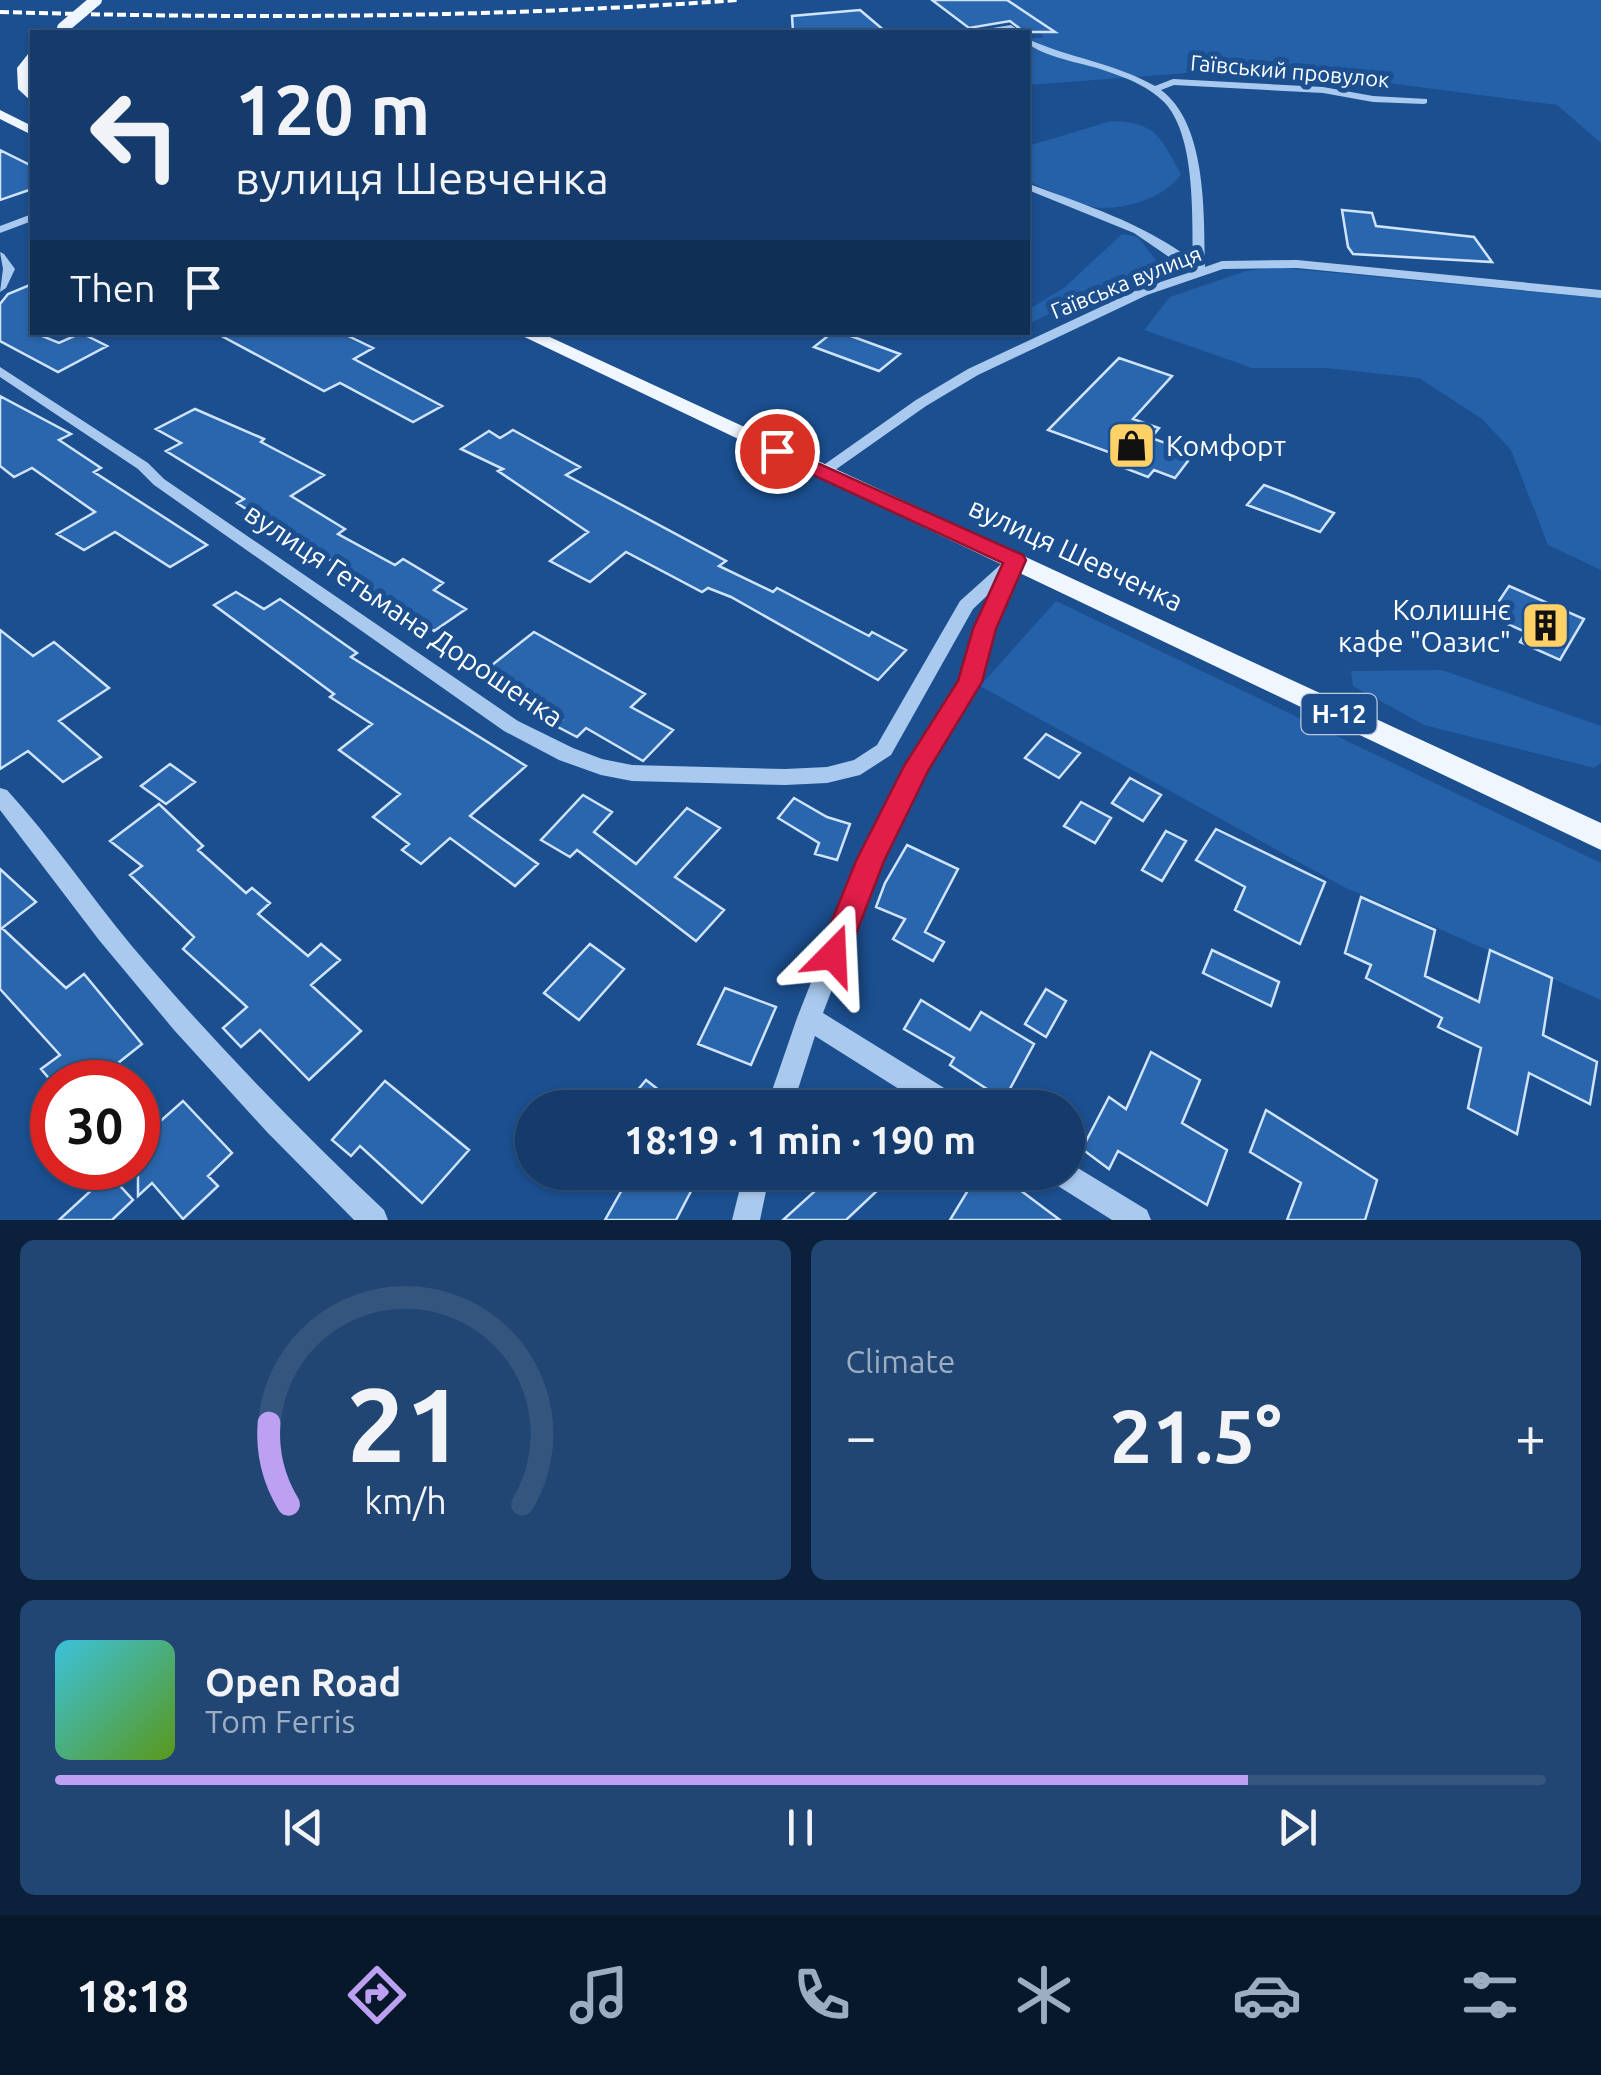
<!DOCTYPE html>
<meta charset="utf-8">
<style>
:root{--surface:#143b6b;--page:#214673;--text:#f1f3f6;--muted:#9dadc1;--line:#33557e;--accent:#bca0f2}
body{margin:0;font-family:Ubuntu,sans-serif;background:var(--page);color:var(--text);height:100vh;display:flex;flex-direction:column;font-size:38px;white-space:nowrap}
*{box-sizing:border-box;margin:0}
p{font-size:32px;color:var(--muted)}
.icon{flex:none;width:55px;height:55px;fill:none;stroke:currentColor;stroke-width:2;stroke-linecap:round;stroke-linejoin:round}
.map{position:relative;height:1220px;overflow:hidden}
.sheet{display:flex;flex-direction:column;gap:20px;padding:20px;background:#0b203b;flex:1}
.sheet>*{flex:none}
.hud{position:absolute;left:30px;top:30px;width:1000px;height:305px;border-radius:0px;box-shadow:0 2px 8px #0004,0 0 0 2px var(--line);background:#143b6b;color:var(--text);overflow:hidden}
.speed{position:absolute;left:30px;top:1060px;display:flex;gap:20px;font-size:50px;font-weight:700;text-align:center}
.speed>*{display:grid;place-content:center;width:130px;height:130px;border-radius:50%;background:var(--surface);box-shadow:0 2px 8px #0004,0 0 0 2px var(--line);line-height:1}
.speed .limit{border:15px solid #d22;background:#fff;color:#111}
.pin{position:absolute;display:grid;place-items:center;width:85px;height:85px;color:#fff;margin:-42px;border:5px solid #fff;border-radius:50%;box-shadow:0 2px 10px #0007}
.me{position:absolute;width:110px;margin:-55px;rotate:21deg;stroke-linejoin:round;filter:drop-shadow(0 0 8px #0008)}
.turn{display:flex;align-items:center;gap:35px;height:210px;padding:0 40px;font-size:45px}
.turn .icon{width:130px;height:130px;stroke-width:2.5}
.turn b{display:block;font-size:70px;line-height:85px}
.then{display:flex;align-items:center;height:95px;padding:0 40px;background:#0003;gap:20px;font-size:38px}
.big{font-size:75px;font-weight:600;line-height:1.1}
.sheet .widget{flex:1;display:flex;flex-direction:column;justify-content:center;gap:15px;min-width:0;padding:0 35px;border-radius:15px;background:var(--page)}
.sheet .dial{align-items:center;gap:0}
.dial svg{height:260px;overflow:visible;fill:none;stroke:var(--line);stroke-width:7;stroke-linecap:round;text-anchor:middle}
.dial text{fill:var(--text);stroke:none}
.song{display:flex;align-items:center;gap:30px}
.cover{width:120px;height:120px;border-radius:15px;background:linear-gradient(135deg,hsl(190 70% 55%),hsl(90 70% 35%))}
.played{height:10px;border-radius:5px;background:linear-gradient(90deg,var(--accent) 80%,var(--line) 80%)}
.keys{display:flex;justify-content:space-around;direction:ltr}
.heat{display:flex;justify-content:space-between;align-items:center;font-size:55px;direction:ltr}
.sheet .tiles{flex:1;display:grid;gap:20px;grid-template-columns:1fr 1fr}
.widget:last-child{grid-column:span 2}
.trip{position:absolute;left:515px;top:1090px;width:570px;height:100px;border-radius:50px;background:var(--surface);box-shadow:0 2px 8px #0004,0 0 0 2px var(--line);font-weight:600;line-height:100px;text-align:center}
.dock{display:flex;height:160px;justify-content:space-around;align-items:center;background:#08182b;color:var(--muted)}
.dock .icon{width:70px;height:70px}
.dock .selected{color:var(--accent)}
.dock b{font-size:45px;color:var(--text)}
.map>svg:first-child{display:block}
</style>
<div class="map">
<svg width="1601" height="1220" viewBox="0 0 1601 1220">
<rect width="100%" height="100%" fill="#1b4f8f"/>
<path fill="#2461a8" d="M1007,0H1601V143L1557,105L1342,77L1201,72L1028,85V39L1044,37L1029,21L1040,20Z
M1111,121C1157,123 1160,136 1181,174C1167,196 1131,208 1103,208C1079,207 1049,190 1028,181V146Z
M1122,234L1138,237L1158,263L1028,324V310L1065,287Z
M1273,267L1601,298V570L1548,545L1511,450L1482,419L1419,378L1326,368H1252L1144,330L1170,297L1246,271Z
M1056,601L1601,863V1000L1344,887L980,686Z
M1442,670L1601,726V763L1594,768L1424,725L1353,686L1351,671Z"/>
<path fill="#2a66ad" stroke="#cfe3fa" stroke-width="2.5" d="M932,0H1007L1055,32H1024L1010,21L969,28Z
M860,10L886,32H793L792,16Z
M0,150L32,166V189L0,200Z
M1342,210L1372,213L1376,226L1474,237L1492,262L1353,254L1348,247Z
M32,284V332L59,343L81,333L107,346L58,372L0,341V304L8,294Z
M214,332H340L373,348L354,359L442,406L413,422L340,383L324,391Z
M833,332H840L900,354L879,371L814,347Z
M1119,358L1172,376L1133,419L1159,428L1151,438L1194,453L1175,478L1154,470L1148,477L1122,467L1128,459L1048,430Z
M0,396L71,434L59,440L101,468L94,472L207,545L170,567L115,532L84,550L57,534L95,512L32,468L14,477L0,466Z
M195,409L264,439L261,442L324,475L291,496L345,529L338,534L395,565L403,559L443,583L434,590L466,609L434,631L362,586L368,582L275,528L237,503L244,499L166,451L181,443L156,429Z
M513,430L580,467L566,475L726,561L719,566L773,592L777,588L869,636L872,632L906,650L878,680L731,597L708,588L702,592L626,552L590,582L550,561L588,532L498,471L503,469L461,449L489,431L500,438Z
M1264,485L1288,494L1334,513L1320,532L1247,505Z
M1509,586L1584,619L1560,660L1520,642L1526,632L1489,616Z
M236,592L264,609L280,599L357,653L351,657L526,766L470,816L538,864L515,886L450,838L421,864L402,850L409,844L373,817L400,794L339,750L372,724L330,697L334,694L214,605Z
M0,630L33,656L54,642L109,688L59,721L101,757L63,782L28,751L0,769Z
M534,632L645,694L631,707L673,730L643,761L586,728L577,737L556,726L562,720L483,672Z
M1046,734L1080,753L1059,778L1025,758Z
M170,764L195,782L166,804L141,786Z
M1130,778L1161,795L1143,821L1112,803Z
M583,795L612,812L594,832L636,864L687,808L720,828L675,877L724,910L696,941L577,850L570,857L541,840Z
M794,798L827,817L850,824L837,860L815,854L819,843L778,818Z
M1081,802L1111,818L1095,843L1064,826Z
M159,804L203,846L198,850L246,893L252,888L270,903L258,914L308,956L321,944L340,960L311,985L361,1031L309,1080L260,1030L241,1047L223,1028L247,1007L183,949L194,937L130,875L142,866L110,841Z
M1216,829L1325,882L1300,944L1235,910L1245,887L1196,860Z
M1166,831L1186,841L1162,881L1142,870Z
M907,845L958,869L925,932L944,942L933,961L893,939L905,919L876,907L885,883Z
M0,869L36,902L2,928L66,988L84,974L142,1044L94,1082H52L41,1069L60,1055L0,989Z
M1361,897L1435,930L1425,976L1479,1002L1490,950L1552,978L1543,1035L1597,1062L1590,1104L1529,1073L1517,1134L1468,1108L1481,1048L1438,1027L1442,1018L1366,978L1371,965L1345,953Z
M590,944L624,969L579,1020L544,993Z
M1212,950L1279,982L1271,1006L1203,973Z
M725,988L776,1007L751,1065L698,1044Z
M1046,989L1066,1001L1046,1037L1025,1024Z
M921,1000L970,1030L981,1012L1034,1044L1004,1100L950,1065L954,1058L904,1029Z
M1151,1052L1200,1080L1182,1123L1227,1150L1207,1205L1118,1151L1109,1169L1082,1149L1109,1097L1126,1109Z
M646,1080L682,1108H623Z
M385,1081L469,1150L422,1203L360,1146L351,1156L332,1140Z
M183,1101L232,1153L208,1176L218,1186L183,1219L152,1183L138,1196V1141Z
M1266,1110L1377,1180L1365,1220H1287L1301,1183L1250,1152Z
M632,1172H701L676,1220H605Z
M836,1172H897L846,1220H783Z
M979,1172H996L1060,1220H950Z
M109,1174L133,1200L112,1220H59Z"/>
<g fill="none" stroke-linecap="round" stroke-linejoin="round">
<path fill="#a9c9ee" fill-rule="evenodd" d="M1011,25L1021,32L1009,30L968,32Z
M1028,39C1069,58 1115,63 1155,86L1173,79L1323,87L1373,96L1427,99V103L1424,104L1373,102L1323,93L1174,85L1161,90C1207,124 1204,214 1205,267L1222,261L1297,260L1601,290V298L1297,268L1223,269L1147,295L978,375L926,406L828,475H818L815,472L818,469L916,400L968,369L1139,289L1191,272L1134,233L1028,190V184L1032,185C1088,206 1145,224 1193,261C1192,217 1196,135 1164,102C1149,87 1129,79 1109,72C1082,62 1052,60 1028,44Z
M32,214V221L0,233V226Z
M0,252L4,254L15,269L6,288L0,292L3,269Z
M0,367L148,463L164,479L518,721L573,748L602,759L632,765L785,769L827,767L854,760L877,745L960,601L1009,557H1021L1023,561L1017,568L993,629L979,683L925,770L881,861L823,1013L962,1099L966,1108H929L815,1036L792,1108H766L797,1018L859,861L910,760L961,682L975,629L992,591L973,609L891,755L860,775L827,783L785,785L632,781L601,775L559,760L504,731L154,485L138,469L0,377Z
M0,788L7,790C52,839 89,894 131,945C210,1038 295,1126 384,1210L388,1220H354L267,1132L174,1030L99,940L0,810Z
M1068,1162L1147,1210L1151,1220H1112L1050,1181L1046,1172H1068Z
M744,1172H770L760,1220H732Z"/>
<path fill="#f0f6ff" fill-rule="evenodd" d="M28,54H32L29,68L32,102L18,89L17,68Z
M0,110L32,126V135L0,119Z
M514,332H539L1601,823V850Z"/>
<path stroke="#fff" stroke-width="4" stroke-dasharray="9 4" stroke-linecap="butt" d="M0,12C247,19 492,18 738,0"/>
<path stroke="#f0f6ff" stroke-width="12" d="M63,28L96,0"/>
</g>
<path fill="#e11d48" stroke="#92132f" stroke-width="2.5" d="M777,445L1023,555L1026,560L996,629L982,682L928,771L884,861L844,965L833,969L822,965L818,955L856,861L904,766L958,681L973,629L1003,563L770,455L767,451Z"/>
<defs>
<symbol id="shop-square" viewBox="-11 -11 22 22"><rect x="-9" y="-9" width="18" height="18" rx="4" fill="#ffd166" stroke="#1b4f8f"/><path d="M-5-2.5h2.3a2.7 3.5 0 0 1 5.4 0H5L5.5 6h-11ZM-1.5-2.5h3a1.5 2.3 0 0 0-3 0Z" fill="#111"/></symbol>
<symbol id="building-square" viewBox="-11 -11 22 22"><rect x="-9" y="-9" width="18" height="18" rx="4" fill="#ffd166" stroke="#1b4f8f"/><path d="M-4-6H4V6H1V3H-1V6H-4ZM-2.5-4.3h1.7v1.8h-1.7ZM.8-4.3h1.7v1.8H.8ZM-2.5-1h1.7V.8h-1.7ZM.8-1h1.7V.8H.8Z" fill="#111"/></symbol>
</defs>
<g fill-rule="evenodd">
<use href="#shop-square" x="1104" y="418" width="55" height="55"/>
<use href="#building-square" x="1518" y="598" width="55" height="55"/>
</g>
<g text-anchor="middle" stroke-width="10" stroke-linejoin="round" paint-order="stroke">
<g font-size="22" fill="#fff" stroke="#1b4f8f">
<text transform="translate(1290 71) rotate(5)" y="8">Гаївський провулок</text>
<text transform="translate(1126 282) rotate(-22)" y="8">Гаївська вулиця</text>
</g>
<rect fill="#1b4f8f" stroke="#bbcadd" stroke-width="2.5" x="1301.5" y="694" width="75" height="40" rx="8"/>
<g font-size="25" font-weight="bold" fill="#fff">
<text x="1339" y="723">Н-12</text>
</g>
<g font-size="28" fill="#fff" stroke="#1b4f8f" text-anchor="start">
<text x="1166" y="456">Комфорт</text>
<text x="1511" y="620" text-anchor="end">Колишнє<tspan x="1511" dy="32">кафе "Оазис"</tspan></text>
</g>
<g font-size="28" fill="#fff" stroke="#1b4f8f">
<text transform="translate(1076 554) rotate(25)" y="10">вулиця Шевченка</text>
<text transform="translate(404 615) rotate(34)" y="10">вулиця Гетьмана Дорошенка</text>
</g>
</g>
</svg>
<div class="speed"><div class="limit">30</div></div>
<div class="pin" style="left:777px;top:451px;background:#d93025"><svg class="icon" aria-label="arrive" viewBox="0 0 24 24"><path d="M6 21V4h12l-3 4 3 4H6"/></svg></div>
<svg class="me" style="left:833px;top:955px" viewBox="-20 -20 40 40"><path d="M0-17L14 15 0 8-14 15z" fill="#e11d48" stroke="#fff" stroke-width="4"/></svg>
<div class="trip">18:19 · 1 min · 190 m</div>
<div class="hud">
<div class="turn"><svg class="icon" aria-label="left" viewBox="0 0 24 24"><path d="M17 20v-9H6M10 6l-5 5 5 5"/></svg><div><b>120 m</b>вулиця Шевченка</div></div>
<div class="then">Then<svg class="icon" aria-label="arrive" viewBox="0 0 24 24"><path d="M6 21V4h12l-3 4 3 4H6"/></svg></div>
</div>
</div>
<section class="sheet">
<div class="tiles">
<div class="widget dial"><svg viewBox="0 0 100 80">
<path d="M14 69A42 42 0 1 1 86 69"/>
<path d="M14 69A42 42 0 0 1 8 44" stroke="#bca0f2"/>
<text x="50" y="56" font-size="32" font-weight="700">21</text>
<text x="50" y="72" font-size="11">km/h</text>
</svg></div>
<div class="widget"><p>Climate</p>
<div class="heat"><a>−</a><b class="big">21.5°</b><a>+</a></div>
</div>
<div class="widget">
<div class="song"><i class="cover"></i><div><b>Open Road</b><p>Tom Ferris</p></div></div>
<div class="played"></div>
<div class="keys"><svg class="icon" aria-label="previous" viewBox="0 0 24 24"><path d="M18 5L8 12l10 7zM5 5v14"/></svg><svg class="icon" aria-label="pause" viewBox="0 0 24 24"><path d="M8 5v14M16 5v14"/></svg><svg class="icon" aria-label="next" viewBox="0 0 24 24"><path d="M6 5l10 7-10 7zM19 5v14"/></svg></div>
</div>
</div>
</section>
<nav class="dock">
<b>18:18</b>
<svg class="icon selected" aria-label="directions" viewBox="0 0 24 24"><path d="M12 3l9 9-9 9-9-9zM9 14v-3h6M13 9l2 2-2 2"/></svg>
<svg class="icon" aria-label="music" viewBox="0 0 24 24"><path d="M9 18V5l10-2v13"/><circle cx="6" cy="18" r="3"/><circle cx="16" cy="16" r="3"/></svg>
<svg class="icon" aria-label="phone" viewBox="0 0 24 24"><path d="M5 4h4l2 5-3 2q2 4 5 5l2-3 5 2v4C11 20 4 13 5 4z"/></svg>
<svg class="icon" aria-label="climate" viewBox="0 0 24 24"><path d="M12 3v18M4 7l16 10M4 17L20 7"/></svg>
<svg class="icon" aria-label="car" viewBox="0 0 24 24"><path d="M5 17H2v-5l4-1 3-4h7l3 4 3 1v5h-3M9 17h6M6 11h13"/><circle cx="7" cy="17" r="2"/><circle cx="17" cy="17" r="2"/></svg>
<svg class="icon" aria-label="filters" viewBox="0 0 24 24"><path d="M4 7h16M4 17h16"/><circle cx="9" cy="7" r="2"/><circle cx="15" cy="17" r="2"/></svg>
</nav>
